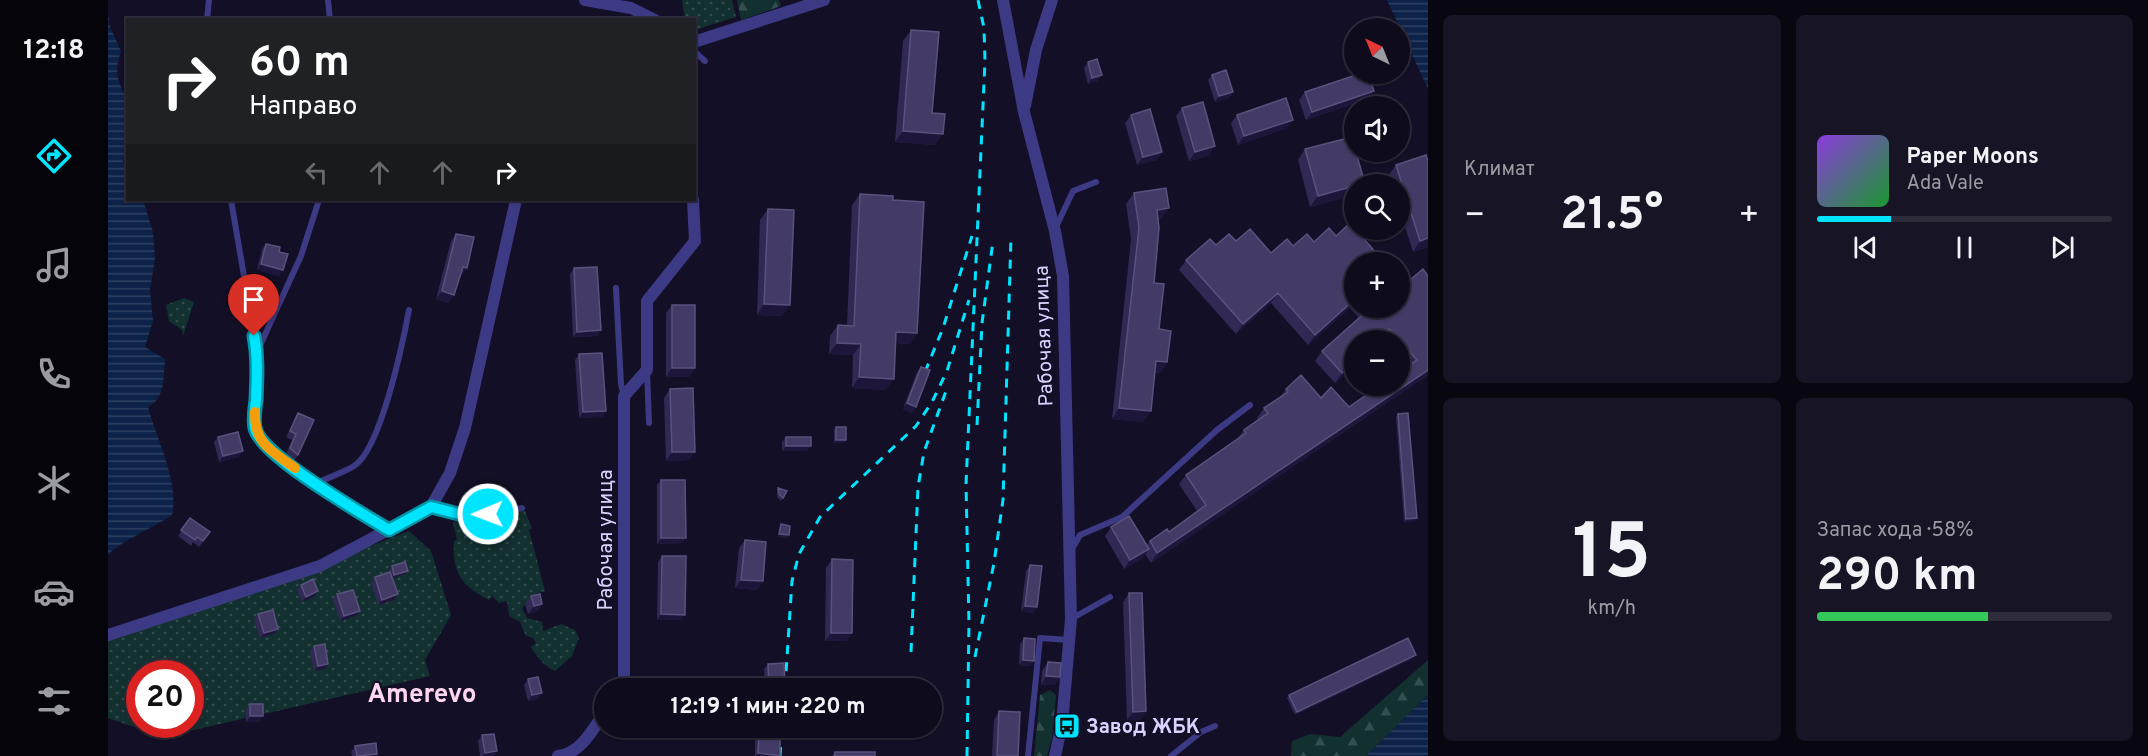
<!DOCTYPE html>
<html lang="ru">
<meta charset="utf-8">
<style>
:root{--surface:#0e0b1c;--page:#171425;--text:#f1f3f6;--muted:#9b9ba3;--line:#2e2b3b;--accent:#00e5ff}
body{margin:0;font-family:Overpass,sans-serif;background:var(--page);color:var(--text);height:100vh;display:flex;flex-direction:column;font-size:22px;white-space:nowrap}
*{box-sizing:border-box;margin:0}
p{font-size:20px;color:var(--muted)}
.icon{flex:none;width:33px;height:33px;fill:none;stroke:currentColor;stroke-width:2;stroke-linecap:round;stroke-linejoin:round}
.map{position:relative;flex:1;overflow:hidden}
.side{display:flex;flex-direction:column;gap:15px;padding:15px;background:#08060f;width:720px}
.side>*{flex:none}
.top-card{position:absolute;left:18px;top:18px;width:570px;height:183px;border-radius:0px;box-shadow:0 2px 4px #0004,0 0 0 2px var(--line);background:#202124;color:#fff;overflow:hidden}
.needle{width:39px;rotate:317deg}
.tools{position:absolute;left:1236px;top:18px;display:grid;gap:12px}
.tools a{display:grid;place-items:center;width:66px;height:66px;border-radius:50%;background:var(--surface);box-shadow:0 2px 4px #0004,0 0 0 2px var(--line);font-size:30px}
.speed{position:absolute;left:18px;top:660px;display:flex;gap:12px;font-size:30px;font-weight:700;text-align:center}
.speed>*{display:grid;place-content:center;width:78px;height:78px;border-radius:50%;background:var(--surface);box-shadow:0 2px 4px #0004,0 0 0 2px var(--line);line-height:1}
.speed .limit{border:9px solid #d22;background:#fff;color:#111}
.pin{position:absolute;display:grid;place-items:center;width:51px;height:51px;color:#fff;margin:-62px -26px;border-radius:50% 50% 50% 0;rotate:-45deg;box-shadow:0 0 6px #0007}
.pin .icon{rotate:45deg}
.me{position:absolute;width:66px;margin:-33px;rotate:269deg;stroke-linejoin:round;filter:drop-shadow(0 0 4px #0008)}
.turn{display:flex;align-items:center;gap:21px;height:126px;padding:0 24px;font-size:27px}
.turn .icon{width:78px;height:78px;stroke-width:2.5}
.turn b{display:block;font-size:42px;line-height:51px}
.lanes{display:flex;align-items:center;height:57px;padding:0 24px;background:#0003;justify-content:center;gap:30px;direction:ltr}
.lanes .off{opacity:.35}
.big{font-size:45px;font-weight:700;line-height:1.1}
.side .widget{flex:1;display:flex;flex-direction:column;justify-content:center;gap:9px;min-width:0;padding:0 21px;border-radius:9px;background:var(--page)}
.side .dial{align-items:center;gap:0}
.dial b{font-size:78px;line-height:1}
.song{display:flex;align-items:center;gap:18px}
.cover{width:72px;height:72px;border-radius:9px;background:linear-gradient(135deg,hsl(270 70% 55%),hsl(130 70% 35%))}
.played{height:6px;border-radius:3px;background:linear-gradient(90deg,var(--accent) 25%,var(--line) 25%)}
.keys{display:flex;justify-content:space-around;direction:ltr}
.heat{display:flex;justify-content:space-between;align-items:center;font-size:33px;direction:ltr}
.charge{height:9px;border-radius:4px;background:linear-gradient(90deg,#34c759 58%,var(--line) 0)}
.side .tiles{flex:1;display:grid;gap:15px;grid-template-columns:repeat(2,1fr)}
.trip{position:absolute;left:486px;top:678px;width:348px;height:60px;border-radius:30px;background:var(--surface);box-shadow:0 2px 4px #0004,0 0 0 2px var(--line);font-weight:700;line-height:60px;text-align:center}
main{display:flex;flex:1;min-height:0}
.dock{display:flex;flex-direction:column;width:108px;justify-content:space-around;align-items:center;background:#06040b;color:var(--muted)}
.dock .icon{width:42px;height:42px}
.dock .current{color:var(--accent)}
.dock b{font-size:27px;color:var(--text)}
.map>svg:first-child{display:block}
</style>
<main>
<nav class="dock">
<b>12:18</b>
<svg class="icon current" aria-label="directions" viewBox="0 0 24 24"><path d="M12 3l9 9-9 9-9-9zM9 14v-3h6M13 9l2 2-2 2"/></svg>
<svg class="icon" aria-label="music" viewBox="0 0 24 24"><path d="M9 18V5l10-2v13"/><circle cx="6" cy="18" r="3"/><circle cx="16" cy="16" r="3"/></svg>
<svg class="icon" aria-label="phone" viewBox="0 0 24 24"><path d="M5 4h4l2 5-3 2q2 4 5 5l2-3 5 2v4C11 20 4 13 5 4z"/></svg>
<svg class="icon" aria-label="climate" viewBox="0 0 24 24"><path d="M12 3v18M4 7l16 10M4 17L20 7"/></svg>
<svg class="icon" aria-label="car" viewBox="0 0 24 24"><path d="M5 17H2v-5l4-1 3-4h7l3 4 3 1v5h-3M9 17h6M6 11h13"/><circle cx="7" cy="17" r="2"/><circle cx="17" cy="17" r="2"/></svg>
<svg class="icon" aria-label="filters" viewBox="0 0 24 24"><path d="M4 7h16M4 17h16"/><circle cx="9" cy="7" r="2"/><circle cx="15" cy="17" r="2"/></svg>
</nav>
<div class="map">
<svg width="1320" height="756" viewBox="0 0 1320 756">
<defs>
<pattern id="green-dots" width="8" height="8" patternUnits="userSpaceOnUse" patternTransform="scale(1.5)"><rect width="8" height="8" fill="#12302f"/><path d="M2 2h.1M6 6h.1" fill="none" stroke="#344d4e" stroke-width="1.8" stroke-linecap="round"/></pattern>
<pattern id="forest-firs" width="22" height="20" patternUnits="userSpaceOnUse" patternTransform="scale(1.5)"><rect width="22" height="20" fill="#12302f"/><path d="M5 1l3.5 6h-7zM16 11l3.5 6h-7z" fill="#344d4e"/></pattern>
<pattern id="water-rules" width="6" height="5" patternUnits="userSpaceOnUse" patternTransform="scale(1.5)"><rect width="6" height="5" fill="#0c2248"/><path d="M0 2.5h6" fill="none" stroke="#2f4163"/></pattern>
</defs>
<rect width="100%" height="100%" fill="#130f26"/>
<path fill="url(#green-dots)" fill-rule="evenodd" d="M574,0H624L628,17L587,30L586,20L577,19Z
M76,298L86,302L75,336L74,330L61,321L58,305Z
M416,509L424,528L421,530L437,591L427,594L414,608L419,618L434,622L435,631L453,624L467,630L471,638L464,656L447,671C435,665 430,658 423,647L428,643L425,638L418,636L412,622L401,616L399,601L391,603L384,596L381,600C353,585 344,573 346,541L349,540L345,522Z
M301,531L323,551L343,615L317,660L322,676L55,737L0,718V635L212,566ZM32,674H82V724H32Z"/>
<path fill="url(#forest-firs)" d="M629,0H671L673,6L633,20Z
M1320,660V695L1258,756H1183L1184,741L1202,734L1232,737Z
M942,690L948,695L944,738L939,756H926L932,695Z"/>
<path fill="url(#water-rules)" d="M1279,0H1320V89Z
M0,14L2,27L13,51C3,83 16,82 20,110C22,128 19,146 15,162L19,173L20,200H35L45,232L47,259L42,289L45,321L37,347L57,359C55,377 58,398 40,407C49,441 71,480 64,515C47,527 11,542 0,555Z
M1320,695V756H1258Z"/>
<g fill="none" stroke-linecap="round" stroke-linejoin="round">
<path stroke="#3d3a85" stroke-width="6" d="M220,0L222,20
M99,20L101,0
M586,51L597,61
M123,200L149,352L147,428L153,442L221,493L280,529
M948,227L965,191L988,182
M508,288L513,384L516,396
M149,352L193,256L211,200
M539,371L541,423
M208,484C220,477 235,473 246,466C273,449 295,342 301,310
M323,508L363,517L414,508
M964,549L972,535L1014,517L1109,430L1142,405
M963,619L1002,597
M920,756L932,638L961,640
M1063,756L1093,732L1107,726"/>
<path stroke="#3d3a85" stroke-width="12" d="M477,0L523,8L547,20
M895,0L916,112L947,231L955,276L963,619L954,724L947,756
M586,42L716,0
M917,106L928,50L944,0
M0,635L212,566L323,507L342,473L357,428L408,200
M513,688L516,684V396L539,370V301L587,241L585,200
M450,756C473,753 484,731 496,713"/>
<path stroke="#00e5ff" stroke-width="3" stroke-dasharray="9 8" stroke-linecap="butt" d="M817,372L835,328L864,236
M869,425L874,323L885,241
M803,652L810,487L816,452L838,391
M867,657L886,563L895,500L903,237
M677,688L684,581L691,554L712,517L808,426L824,402L839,371L861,300
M672,756L674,728
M859,756L861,623L858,484L877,61L876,28L870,0"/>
</g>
<path fill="#312854" d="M803,30L824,113L827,145L787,142L795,41Z
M980,62L990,81L980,84L976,68Z
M1104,75L1125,92L1121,98L1107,102L1100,80Z
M1197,92L1260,99L1198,120L1191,100Z
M1074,108L1102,155L1081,161L1068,116Z
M1023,115L1054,152L1048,160L1029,165L1017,123Z
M1129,115L1179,128L1130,145L1123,123Z
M1197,149L1257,184H1246V195L1202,207L1190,160Z
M1320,162V247L1305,252L1292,211V184H1283L1280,176L1288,165Z
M1026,193L1053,219L1050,220L1046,283L1051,329L1059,362L1052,373H1047L1035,422L1004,419L1023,239L1018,204Z
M752,194L785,200L809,333L802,344L788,343L778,390L744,388L745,355L721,354L722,336L730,325L739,326L744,205Z
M660,209L674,316L649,315L652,220Z
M348,234L354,275H353L341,303L328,299L343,241Z
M1128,241L1163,253L1185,246L1206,242L1246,262V308H1292L1320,276V375L1043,563L1037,554L1035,558L1016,569L997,536L1003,527L1038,546L1042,541L1061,532L1089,511L1071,484L1078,475L1129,439L1136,430L1150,420L1149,418L1156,408L1172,397L1178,389L1213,398L1241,407L1299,366L1292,358V340H1275L1274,339L1246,340V365L1227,383L1207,361L1214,351L1251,318L1242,308L1200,345L1163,303L1128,334L1071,270L1078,260L1108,245Z
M158,244L171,252L175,270L171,276L149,270L154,249Z
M466,268L493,330L489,336L465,337L462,274Z
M564,305L587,368L581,377H558V313Z
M471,354L498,411L494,417L471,418L467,360Z
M813,367L804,413L795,409L809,372Z
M562,389L581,460L558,461L556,398Z
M190,413V455L186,461L178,454L184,440L178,437Z
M1290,414L1309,518L1307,521L1296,522L1288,417Z
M728,427L738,440L736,443H726V430Z
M110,437L131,457L111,462L106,442Z
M678,437L699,451H674V442Z
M553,480L574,543L549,544V485Z
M670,488L675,498L673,501L669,497V491Z
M82,518L102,532L91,547L85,542L83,546L70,536Z
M637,540L655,581L649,590L627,588L631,548Z
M554,556L577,615L573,620H549L550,562Z
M724,559L744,633L738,641H717L718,568Z
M922,565L929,607L925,613L913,611L918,571Z
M284,566L298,574L284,578L282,569Z
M267,577L290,594L286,600L270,605L263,583Z
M193,585L210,591L206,597L194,602L189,590Z
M1021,593L1038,711L1032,720H1019L1015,602Z
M229,594L252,611L248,616L232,621L225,600Z
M423,596L434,604L428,612L420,614L417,604Z
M150,614L166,634L152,638L146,620Z
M916,638L926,661L922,666L911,665L912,644Z
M206,646L220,664L217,669L206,671L202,652Z
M1306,658L1187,715L1179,698L1181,695Z
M940,662L952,677L946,685H933L934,671Z
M660,664L674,688H657L656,669Z
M420,679L430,699L420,701L416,685Z
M142,704L155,716L151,722H138V710Z
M891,711L910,756H884L886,720Z
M528,728H571V730L566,738L528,740Z
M661,728H672V756H647V740L651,734H657Z
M374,735L389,751L385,756H372L370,741Z
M247,746L269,754L267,756H244L243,752Z"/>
<path fill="#1d163a" d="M994,75L990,81L980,84L984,78Z
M1266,91L1260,99L1198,120L1204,112Z
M1125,92L1121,98L1107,102L1111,96Z
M1185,120L1179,128L1130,145L1136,136Z
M795,131L835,134L827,145L787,142Z
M1107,146L1102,155L1081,161L1087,152Z
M1054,152L1048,160L1029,165L1035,157Z
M1246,186V195L1202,207L1210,196Z
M1061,208L1053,219L1041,221L1049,210Z
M1320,238V247L1305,252L1312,241Z
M153,264L175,270L171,276L149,270Z
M355,267L359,268L354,275H350Z
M334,291L346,295L341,303L328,299Z
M1170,293L1163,303L1128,334L1135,324Z
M1246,300L1242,308L1200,345L1207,335Z
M656,304L682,305L674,316L649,315Z
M1281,329L1274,339L1272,340H1269Z
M493,330L489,336L465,337L469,332Z
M788,332L809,333L802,344L781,343Z
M729,343L753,344L745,355L721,354Z
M1048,361L1059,362L1052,373L1040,372Z
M1246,361V365L1227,383L1234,373Z
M564,368H587L581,377H558Z
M1320,370V375L1043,563L1049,553Z
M751,377L786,379L778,390L744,388Z
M799,403L808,407L804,413L795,409Z
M1011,408L1043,411L1035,422L1004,419Z
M498,411L494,417L471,418L475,412Z
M728,440H738L736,443H726Z
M678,446H703L699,451H674Z
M135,451L131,457L111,462L115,456Z
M564,452H587L581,460L558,461Z
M1309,518L1307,521L1296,522L1298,519Z
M671,534L681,535L679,538L669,537Z
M553,538H578L574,543L549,544Z
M1041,549L1035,558L1016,569L1022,560Z
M300,571L298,574L284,578L286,575Z
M633,580L655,581L649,590L627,588Z
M210,591L206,597L194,602L198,597Z
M290,594L286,600L270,605L274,600Z
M434,604L428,612L420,614L426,606Z
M917,606L929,607L925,613L913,611Z
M252,611L248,616L232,621L236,616Z
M553,614L577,615L573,620H549Z
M170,629L166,634L152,638L156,633Z
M723,633H744L738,641H717Z
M1308,655L1306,658L1187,715L1189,712Z
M915,660L926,661L922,666L911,665Z
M220,664L217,669L206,671L210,666Z
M938,676L952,677L946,685H933Z
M661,685H677L674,688H659Z
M434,693L430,699L420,701L424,695Z
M1038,711L1032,720H1019L1025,712Z
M142,716H155L151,722H138Z
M687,728H695L707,729L703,734L684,732Z
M571,730L566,738L528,740L534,731Z
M389,751L385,756H374L377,753Z
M650,753L670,756H648Z
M269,754L267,756H249Z"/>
<path fill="#433a66" stroke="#5a527e" stroke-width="1.5" d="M803,30L831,32L824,113L837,114L835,134L795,131Z
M989,59L994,75L984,78L980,62Z
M1118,70L1125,92L1111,96L1104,75Z
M1251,74H1260L1266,91L1204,112L1197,92Z
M1178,98L1185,120L1136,136L1129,115Z
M1095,102L1107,146L1087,152L1074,108Z
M1042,109L1054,152L1035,157L1023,115Z
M1244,137L1246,144V152H1248L1257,184H1246V186L1210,196L1197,149Z
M1318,155L1320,162V238L1312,241L1288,165Z
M1058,188L1061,208L1049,210L1051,228L1046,283L1056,284L1051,329L1063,331L1059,362L1048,361L1043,411L1011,408L1031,228L1026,193Z
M752,194L785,196V200L816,202L809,333L788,332L786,379L751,377L753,344L729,343L730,325L746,326Z
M660,209L686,210L682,305L656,304Z
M1242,223L1276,262H1246V300L1207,335L1170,293L1135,324L1078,260L1102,239L1108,245L1121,234L1128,241L1142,229L1163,253L1179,239L1185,246L1199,234L1206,242L1221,228L1228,236Z
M348,234L366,237L359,268L355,267L346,295L334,291Z
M158,244L172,247L171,252L180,254L175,270L153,264Z
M489,267L493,330L469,332L466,268Z
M1315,269L1320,276V370L1049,553L1042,541L1059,529L1061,532L1098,505L1078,475L1138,433L1136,430L1160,413L1156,408L1180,392L1178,389L1193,375L1213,398L1223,387L1241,407L1271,386H1292V372L1309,360L1281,329L1269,340H1246V361L1234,373L1214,351L1260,310L1258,308H1292V288Z
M564,305H587V368H564Z
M494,353L498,411L475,412L471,354Z
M813,367L822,370L808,407L799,403Z
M585,388L587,452H564L562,389Z
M190,413L206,420L190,455L182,448L188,434L182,431Z
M1300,413L1309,518L1298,519L1290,414Z
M728,427H738V440H728Z
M130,432L135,451L115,456L110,437Z
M678,437H703V446H678Z
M553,480H577L578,538H553Z
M670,488L679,491L675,498L671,494Z
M1021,516L1041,549L1022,560L1003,527Z
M82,518L102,532L95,541L89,537L87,540L73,530Z
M673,524L682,526L681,535L671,534Z
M637,540L658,542L655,581L633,580Z
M554,556H578L577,615L553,614Z
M724,559L745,560L744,633H723Z
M297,562L300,571L286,575L284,566Z
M922,565L934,566L929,607L917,606Z
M282,572L290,594L274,600L267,577Z
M205,579L210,591L198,597L193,585Z
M245,590L252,611L236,616L229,594Z
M1021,593H1034L1038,711L1025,712Z
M432,594L434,604L426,606L423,596Z
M165,610L170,629L156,633L150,614Z
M916,638L927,639L926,661L915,660Z
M1300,638L1308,655L1189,712L1181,695Z
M217,644L220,664L210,666L206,646Z
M940,662L953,663L952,677L938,676Z
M676,663L677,685H661L660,664Z
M430,677L434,693L424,695L420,679Z
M142,704H155V716H142Z
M891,711L912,712L910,756H889Z
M534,728H571V730L534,731Z
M661,728H672V756L650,753L651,734H661Z
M386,734L389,751L377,753L374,735Z
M268,743L269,754L249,756L247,746Z
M727,752H767V756H726Z"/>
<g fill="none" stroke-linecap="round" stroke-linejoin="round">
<defs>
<path id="route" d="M146,336C150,357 149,378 148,400C147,408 145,419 147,428C152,455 255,514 281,530L323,507L363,517L380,514"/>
</defs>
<use href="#route" stroke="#0095a6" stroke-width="15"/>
<use href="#route" stroke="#00e5ff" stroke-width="10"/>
<path stroke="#f59e0b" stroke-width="10" d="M147,412C146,444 164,451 187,468"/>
</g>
<defs>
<symbol id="bus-square" viewBox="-11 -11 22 22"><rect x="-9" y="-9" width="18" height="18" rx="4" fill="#00e5ff" stroke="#130f26"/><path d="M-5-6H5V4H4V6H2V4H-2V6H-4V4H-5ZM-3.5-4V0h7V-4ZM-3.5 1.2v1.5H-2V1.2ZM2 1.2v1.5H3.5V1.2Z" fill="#111"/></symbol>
</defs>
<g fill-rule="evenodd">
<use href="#bus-square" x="944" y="711" width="30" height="30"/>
</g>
<g text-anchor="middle" stroke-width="4.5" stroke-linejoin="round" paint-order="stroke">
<g font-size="20" fill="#d9d4ff" stroke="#130f26">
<text transform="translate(935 336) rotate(-92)" y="7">Рабочая улица</text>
<text transform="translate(497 540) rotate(-90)" y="7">Рабочая улица</text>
</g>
<g font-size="20" font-weight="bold" fill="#d9d4ff" stroke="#130f26" text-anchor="start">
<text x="978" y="733">Завод ЖБК</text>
</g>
<g font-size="26" font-weight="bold" fill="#ffd6f0" stroke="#130f26">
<text x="314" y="702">Amerevo</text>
</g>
</g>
</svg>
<div class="tools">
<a><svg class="needle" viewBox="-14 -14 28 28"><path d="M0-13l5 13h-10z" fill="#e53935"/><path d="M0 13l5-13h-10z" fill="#9b9ba3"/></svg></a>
<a><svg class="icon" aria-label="sound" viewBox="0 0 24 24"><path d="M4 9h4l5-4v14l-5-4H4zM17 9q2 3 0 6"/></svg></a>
<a><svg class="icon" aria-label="search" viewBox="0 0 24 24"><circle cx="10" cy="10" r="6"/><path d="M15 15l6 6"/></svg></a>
<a>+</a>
<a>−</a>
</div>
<div class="speed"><div class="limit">20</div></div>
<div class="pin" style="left:146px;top:336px;background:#d93025"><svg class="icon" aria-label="arrive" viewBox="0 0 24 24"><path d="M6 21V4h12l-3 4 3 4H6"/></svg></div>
<svg class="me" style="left:380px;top:514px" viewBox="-20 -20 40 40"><circle r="17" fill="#00e5ff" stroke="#fff" stroke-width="3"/><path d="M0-11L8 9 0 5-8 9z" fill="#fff"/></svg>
<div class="trip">12:19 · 1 мин · 220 m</div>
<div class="top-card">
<div class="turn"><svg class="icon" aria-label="right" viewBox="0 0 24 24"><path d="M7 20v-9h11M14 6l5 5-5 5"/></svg><div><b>60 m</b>Направо</div></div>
<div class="lanes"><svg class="icon off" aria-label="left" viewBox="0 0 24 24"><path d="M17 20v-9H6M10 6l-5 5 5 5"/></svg><svg class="icon off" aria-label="ahead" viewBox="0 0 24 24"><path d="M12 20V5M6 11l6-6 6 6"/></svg><svg class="icon off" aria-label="ahead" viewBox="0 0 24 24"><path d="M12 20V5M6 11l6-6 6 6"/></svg><svg class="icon" aria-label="right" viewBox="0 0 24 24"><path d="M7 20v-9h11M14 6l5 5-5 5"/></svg></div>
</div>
</div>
<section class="side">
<div class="tiles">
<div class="widget"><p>Климат</p>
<div class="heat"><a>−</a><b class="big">21.5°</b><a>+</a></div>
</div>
<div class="widget">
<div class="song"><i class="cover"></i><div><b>Paper Moons</b><p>Ada Vale</p></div></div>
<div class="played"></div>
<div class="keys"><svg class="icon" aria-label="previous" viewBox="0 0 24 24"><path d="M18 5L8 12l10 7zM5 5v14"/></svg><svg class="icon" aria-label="pause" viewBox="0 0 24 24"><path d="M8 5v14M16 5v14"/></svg><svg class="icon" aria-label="next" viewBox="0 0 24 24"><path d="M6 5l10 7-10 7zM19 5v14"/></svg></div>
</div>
<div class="widget dial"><b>15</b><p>km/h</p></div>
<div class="widget"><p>Запас хода · 58%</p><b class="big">290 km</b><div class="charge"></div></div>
</div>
</section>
</main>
